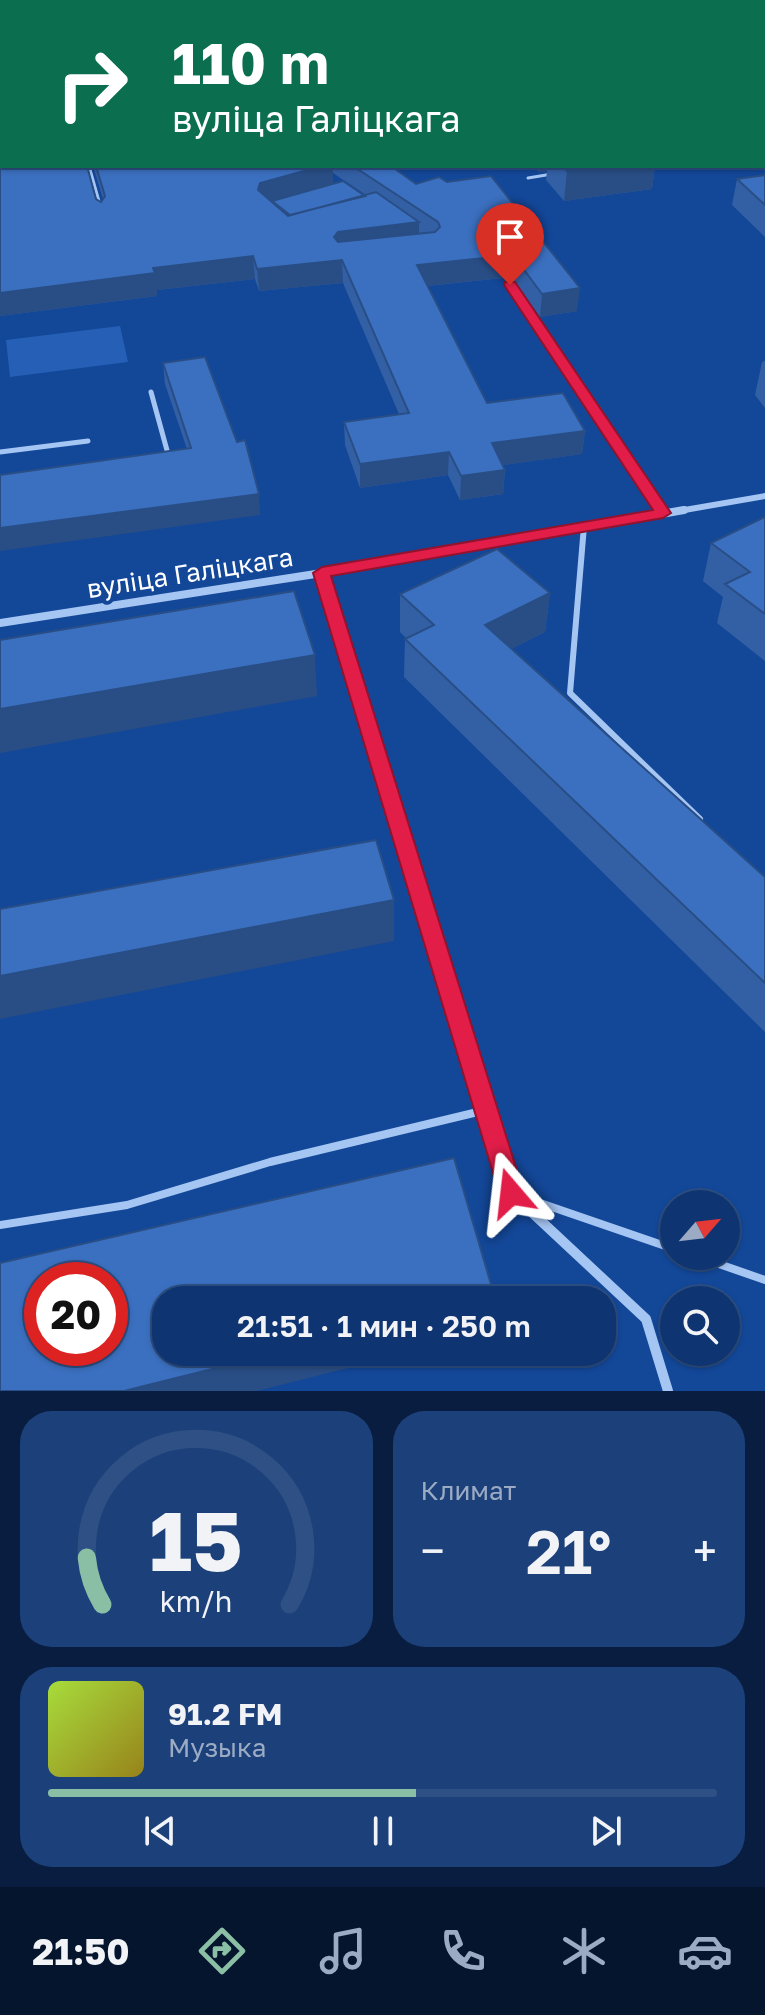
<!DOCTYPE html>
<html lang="ru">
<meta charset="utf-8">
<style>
:root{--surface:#0e3572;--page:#1c407a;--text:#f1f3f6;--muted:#9babc4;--line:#2e5084;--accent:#8abfa5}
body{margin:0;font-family:"Golos Text",sans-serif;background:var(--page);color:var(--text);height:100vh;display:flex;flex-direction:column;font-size:30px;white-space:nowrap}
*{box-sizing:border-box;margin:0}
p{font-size:26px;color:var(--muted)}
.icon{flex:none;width:44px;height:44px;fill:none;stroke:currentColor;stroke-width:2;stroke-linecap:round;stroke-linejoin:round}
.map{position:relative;height:1391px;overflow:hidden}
.sheet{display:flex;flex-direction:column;gap:20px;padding:20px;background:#081d3f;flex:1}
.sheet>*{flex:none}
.hud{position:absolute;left:0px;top:0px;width:766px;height:168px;box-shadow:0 2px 6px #0004,0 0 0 2px var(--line);background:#0b6e4f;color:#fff;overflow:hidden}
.needle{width:52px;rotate:62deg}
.controls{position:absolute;left:660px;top:1190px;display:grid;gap:16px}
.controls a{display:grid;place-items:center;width:80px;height:80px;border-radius:50%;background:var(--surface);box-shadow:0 2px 6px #0004,0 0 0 2px var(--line);font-size:40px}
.speed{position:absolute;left:24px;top:1262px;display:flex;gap:16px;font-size:40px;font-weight:700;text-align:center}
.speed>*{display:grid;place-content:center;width:104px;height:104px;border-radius:50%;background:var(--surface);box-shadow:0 2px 6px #0004,0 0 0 2px var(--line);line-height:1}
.speed .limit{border:12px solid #d22;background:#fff;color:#111}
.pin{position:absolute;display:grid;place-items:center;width:68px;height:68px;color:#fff;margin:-82px -34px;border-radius:50% 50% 50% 0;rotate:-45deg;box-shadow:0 0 8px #0007}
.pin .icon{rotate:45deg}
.me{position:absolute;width:88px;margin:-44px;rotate:343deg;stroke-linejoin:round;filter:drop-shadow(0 0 6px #0008)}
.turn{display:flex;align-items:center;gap:28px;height:168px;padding:0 40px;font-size:36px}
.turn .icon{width:104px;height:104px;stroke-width:2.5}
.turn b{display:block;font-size:56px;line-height:68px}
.big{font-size:60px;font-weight:600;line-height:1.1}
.sheet .tile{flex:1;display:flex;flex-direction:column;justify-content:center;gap:12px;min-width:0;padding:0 28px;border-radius:32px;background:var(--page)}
.sheet .dial{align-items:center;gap:0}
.dial svg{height:208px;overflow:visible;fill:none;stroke:var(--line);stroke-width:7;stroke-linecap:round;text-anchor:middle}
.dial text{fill:var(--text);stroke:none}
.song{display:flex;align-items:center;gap:24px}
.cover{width:96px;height:96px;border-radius:12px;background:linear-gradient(135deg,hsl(80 70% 55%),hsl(50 70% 35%))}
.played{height:8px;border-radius:4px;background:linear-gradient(90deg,var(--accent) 55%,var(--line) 55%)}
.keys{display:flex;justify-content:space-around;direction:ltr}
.heat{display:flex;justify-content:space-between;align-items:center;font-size:44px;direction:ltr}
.sheet .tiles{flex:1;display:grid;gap:20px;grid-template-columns:1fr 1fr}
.tile:last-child{grid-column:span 2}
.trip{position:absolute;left:152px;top:1286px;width:464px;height:80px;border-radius:32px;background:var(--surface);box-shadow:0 2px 6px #0004,0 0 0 2px var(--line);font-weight:600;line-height:80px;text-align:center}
.dock{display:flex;height:128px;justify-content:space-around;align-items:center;background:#06152e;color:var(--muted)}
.dock .icon{width:56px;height:56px}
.dock .selected{color:var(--accent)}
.dock b{font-size:36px;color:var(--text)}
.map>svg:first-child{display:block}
</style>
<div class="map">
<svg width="765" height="1391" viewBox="0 0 765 1391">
<rect width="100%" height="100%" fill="#134798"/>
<path fill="#2560b6" d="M120,326L128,362L10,377L6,340Z"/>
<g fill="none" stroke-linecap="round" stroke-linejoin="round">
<path stroke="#a5c5f3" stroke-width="3" d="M89,166L100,205
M528,178L552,174"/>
<path stroke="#a5c5f3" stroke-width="5" d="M510,285L662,512
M151,392L168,454L162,455
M0,452L88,441"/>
<path stroke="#a5c5f3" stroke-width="6" d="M661,510L663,513
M584,526L570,693L700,819
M322,573L419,893"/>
<path stroke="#a5c5f3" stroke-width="8" d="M419,891L511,1193L674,1249
M0,1225L127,1205L270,1162L486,1110
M696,1256L765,1280"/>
<path stroke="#a5c5f3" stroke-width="6" d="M673,512L765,496"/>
<path stroke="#a5c5f3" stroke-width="8" d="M0,623L322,573L684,510"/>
<path stroke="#a5c5f3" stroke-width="10" d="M511,1193L646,1319L668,1391"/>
<path fill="#d4e4fd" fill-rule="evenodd" d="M148,0H177L147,2Z"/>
</g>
<path fill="#3360a5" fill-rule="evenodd" d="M618,0H756L759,2H620Z
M0,6L96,199L101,202L103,199L93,166H391L416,184L439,177L577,311L540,317L512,277L427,286L487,403L585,431L582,454L503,465L505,470L503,494L460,500L448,475L360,488L345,445L344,422L399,414L343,283L259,291L255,279L157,290V296L0,316ZM333,173L366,195L333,183Z
M534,166H655L652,189L564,201L546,180L547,171L539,172Z
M765,175V237L732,205L737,179Z
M765,361V408L755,395L762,362Z
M163,363L260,515L187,449L165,384Z
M765,517V661L717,623L723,597L703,581L711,543Z
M550,593L545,632L511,649L765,877V1032L404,677L405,639L406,638L400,632V594Z"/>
<path fill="#294e86" d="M290,0H401V2H272Z
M764,38H765L764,65Z
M765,105V133H764V106Z
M322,166H333V184L262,205L258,190L260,183Z
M540,166H547V171L539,172Z
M608,166H655L652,189L564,201L567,171Z
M419,222V244L339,254L334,237L338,232Z
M513,255L512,277L416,287L417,265Z
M253,256L255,279L157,290V296L0,316V293L153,268Z
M342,260L343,283L259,291L257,269Z
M580,288L577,311L540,317L542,294Z
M585,431L582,454L490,467L492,443Z
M449,452L448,475L360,488V464Z
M505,470L503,494L460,500L461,476Z
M259,494L260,515L0,551V528Z
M550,593L545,632L482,664L485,625Z
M315,655L317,696L0,753V709Z
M394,900V941L0,1019V976Z
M280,1352H411L257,1391H124Z"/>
<path fill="#3b70c0" stroke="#294e86" stroke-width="2" fill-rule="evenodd" d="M80,0H109V2H54Z
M250,0H290L272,2H251Z
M651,0H756L759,2H654Z
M0,6H2V166H87L96,199L101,202L105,196L96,166H322L260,183L258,190L288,216L376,192L419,222L338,232L334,237L338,242L435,232L440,227L438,222L353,166H391L416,184L439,177L447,182L491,176L580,288L542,294L513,255L417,265L487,403L563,393L585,431L492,443L505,470L461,476L449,452L360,464L344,422L409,413L342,260L257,269L253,256L153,268L155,273L0,293Z
M764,63H765L764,106Z
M562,166H608L567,171Z
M765,175V205L737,179Z
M343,181L365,196L290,215L272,201Z
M205,357L237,442L245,440L259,494L0,528V475L191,448L163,363Z
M765,517V614L725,584L750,572L711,543Z
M497,549L550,593L485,625L765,877V983L405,639L434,625L400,594Z
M294,591L315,655L0,709V640Z
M376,840L394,900L0,976V909Z
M454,1158L495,1298L488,1300H166V1352H280L124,1391H0V1263ZM42,1280H110V1348H42Z"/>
<path fill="#e11d48" stroke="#92132f" stroke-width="2" d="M505,282H515L671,513L663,518L331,576L524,1193L520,1201L511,1204L502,1201L499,1193L313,573L322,567L653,510L504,285Z"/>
<g text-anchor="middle" stroke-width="8" stroke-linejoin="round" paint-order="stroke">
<g font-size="26" fill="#fff" stroke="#134798">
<text transform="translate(190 573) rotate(-9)" y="9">вуліца Галіцкага</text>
</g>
</g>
</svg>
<div class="controls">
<a><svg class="needle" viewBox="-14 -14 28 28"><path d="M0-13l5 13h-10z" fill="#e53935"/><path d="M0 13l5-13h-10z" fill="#9babc4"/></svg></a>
<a><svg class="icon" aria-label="search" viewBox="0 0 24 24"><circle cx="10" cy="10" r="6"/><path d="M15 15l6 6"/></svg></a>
</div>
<div class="speed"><div class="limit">20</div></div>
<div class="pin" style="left:510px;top:285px;background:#d93025"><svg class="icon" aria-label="arrive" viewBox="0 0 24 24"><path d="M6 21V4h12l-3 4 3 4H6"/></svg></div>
<svg class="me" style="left:511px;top:1193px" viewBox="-20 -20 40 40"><path d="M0-17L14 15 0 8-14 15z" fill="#e11d48" stroke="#fff" stroke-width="4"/></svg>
<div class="trip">21:51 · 1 мин · 250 m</div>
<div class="hud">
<div class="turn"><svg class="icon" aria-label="right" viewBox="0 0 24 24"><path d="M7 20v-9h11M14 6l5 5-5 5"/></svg><div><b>110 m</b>вуліца Галіцкага</div></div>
</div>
</div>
<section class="sheet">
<div class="tiles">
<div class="tile dial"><svg viewBox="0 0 100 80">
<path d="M14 69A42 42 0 1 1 86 69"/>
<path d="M14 69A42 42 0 0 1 8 51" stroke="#8abfa5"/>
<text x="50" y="56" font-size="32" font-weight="700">15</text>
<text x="50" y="72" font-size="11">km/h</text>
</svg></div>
<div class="tile"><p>Климат</p>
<div class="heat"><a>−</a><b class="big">21°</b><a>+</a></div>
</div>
<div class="tile">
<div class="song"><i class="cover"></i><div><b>91.2 FM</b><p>Музыка</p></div></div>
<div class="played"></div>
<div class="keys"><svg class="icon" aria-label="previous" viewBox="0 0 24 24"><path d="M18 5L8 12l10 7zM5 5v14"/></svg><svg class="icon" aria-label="pause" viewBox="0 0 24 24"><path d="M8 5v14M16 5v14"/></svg><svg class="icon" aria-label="next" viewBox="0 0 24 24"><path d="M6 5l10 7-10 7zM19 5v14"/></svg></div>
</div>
</div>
</section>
<nav class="dock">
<b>21:50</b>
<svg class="icon selected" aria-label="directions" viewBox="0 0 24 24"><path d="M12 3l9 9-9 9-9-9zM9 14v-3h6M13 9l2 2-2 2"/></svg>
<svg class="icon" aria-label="music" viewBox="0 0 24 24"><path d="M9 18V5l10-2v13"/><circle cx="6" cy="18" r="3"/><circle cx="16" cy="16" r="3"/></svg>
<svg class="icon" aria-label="phone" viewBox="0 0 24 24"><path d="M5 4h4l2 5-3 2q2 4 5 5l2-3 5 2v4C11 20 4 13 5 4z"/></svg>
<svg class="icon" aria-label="climate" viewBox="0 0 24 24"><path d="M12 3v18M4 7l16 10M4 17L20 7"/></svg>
<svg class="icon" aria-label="car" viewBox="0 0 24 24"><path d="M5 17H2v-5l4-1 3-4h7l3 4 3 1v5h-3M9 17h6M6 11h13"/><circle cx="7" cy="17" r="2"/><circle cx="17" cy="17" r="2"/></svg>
</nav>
